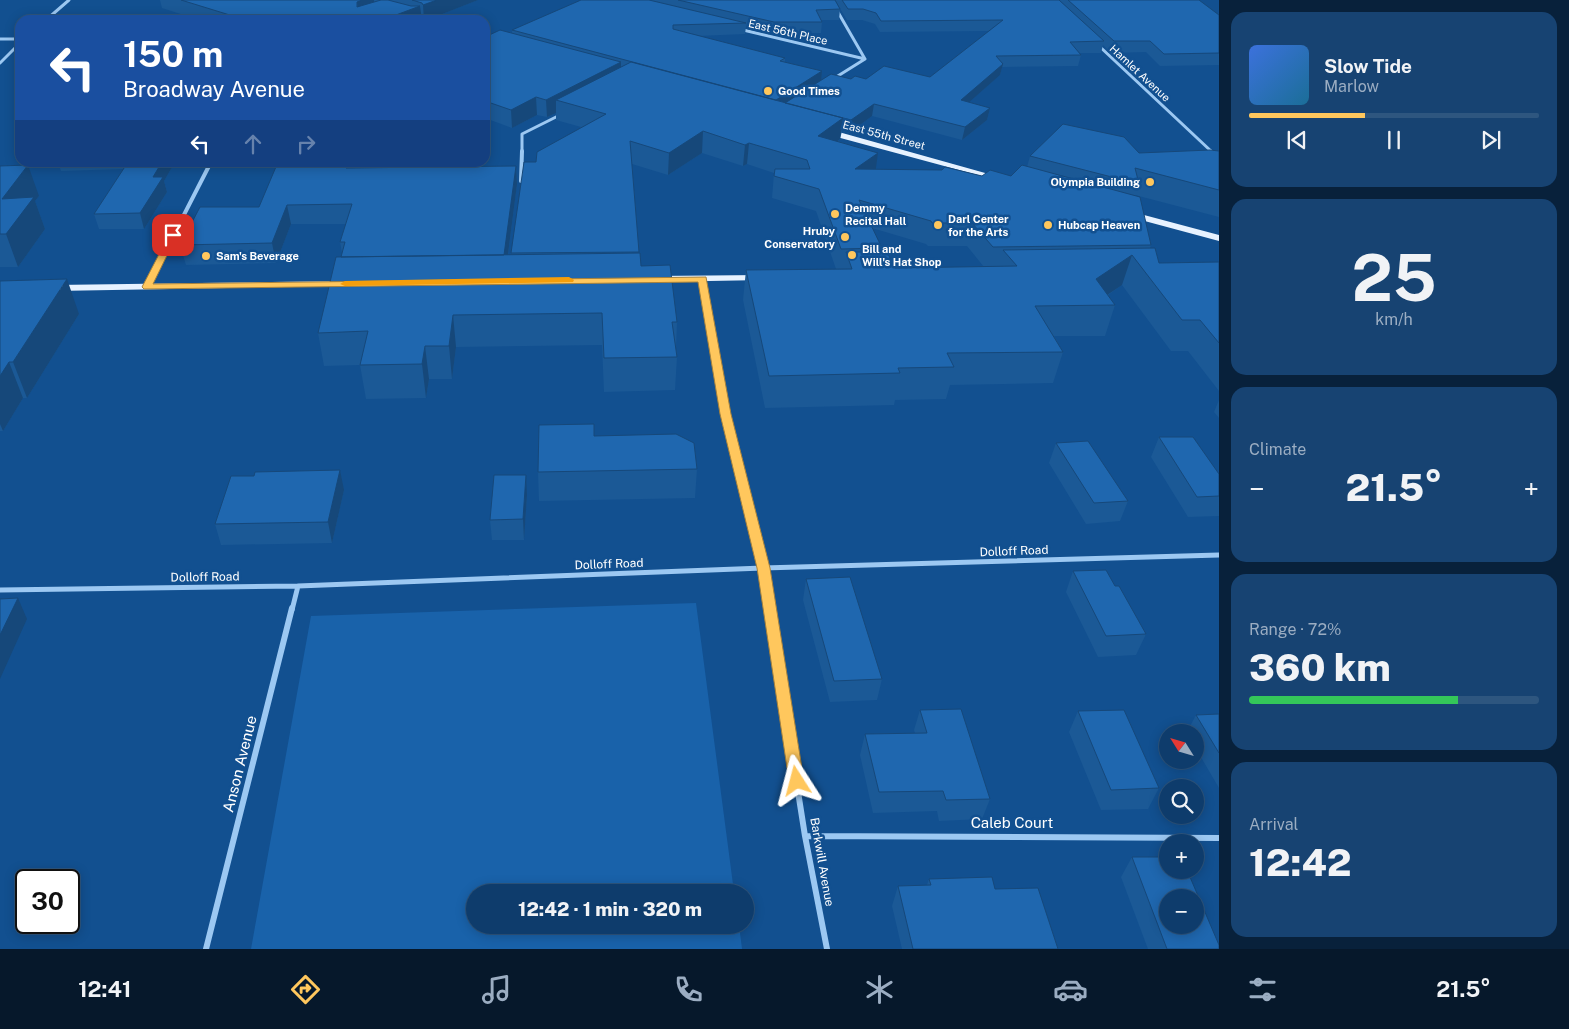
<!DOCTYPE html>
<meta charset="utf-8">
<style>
:root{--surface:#0e3c6c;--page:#174372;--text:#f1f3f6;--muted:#9badc2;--line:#2e567f;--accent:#ffc75d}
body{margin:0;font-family:"Public Sans",sans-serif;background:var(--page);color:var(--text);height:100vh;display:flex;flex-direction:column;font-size:19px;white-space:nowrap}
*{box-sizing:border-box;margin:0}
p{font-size:16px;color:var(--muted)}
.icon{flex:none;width:28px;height:28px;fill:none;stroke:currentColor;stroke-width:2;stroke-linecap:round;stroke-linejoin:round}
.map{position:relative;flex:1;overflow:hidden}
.panel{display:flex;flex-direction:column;gap:12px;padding:12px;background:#08213b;width:350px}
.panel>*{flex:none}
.hud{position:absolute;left:15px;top:15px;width:475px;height:152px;border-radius:15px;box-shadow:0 2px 12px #0003,0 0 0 1px var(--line);background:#1a4fa0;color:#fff;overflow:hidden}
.needle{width:32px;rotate:307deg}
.buttons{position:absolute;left:1159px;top:724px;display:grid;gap:10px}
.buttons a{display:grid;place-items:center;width:45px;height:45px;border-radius:50%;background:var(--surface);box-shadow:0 2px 12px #0003,0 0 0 1px var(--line);font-size:25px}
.speed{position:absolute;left:15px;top:869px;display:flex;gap:10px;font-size:25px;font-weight:700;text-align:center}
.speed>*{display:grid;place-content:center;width:65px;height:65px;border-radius:50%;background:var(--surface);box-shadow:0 2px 12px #0003,0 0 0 1px var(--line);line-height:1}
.speed .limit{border:2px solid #111;border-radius:8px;background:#fff;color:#111}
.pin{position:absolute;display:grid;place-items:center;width:42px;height:42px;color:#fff;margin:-21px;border-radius:10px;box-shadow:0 2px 8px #0006}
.me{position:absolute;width:55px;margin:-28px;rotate:351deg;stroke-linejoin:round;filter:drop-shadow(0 0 4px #0008)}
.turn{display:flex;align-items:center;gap:18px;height:105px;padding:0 25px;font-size:22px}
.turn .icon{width:65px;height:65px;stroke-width:2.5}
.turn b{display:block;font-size:35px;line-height:42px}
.lanes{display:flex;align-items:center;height:48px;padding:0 25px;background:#0003;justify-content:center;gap:25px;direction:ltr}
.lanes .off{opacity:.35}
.big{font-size:38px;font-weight:800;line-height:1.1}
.panel .tile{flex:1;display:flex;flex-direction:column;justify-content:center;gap:8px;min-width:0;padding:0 18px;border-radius:15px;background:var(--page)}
.panel .dial{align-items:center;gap:0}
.dial b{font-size:65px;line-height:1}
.song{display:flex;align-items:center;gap:15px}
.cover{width:60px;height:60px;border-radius:8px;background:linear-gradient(135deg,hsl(220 70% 55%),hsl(200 70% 35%))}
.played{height:5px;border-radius:2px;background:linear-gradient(90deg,var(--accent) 40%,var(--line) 40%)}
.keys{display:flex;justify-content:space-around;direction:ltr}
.heat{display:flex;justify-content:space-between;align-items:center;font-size:28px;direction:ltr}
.charge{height:8px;border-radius:4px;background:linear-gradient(90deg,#34c759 72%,var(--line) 0)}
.trip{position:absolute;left:466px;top:884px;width:288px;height:50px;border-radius:25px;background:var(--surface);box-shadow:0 2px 12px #0003,0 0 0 1px var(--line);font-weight:800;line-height:50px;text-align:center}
.menu{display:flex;height:80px;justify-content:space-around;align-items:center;background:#06182b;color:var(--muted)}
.menu .icon{width:35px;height:35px}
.menu .on{color:var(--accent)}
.menu b{font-size:22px;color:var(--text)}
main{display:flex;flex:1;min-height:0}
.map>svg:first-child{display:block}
</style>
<main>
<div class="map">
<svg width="1219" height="949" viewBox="0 0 1219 949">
<rect width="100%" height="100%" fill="#125090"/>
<path fill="#1962aa" d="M696,603L734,892H475V925H739L742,949H251L311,616Z"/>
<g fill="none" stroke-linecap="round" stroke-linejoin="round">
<path stroke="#9cc8f2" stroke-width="3" d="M831,0L865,59L833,79
M46,20L69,0
M739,29L865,59
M0,39H20
M1098,45L1212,152
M0,63L20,43
M522,152V134L562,114"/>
<path stroke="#9cc8f2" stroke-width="4" d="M1210,151L1219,159
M521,181L522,151
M702,279L714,350
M147,287L211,162"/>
<path stroke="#9cc8f2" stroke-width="5" d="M714,349L725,414L763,568L770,610
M0,590L298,586L763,568L1219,555
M292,610L298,586"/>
<path stroke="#9cc8f2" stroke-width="6" d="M769,608L805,836L827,949
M805,836L1219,838
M206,949L292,608"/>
<path fill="#e7f2ff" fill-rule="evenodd" d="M822,129H828L1003,178L996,180L822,133Z
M1129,211L1219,235V241L1126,216V212Z
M762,275L766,276V280L655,282L650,279L655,276Z
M345,281L349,282V286L55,291L50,288L55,285Z"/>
</g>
<path fill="#1b5996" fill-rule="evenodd" d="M160,0H478L427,20H424V18H421L422,20H199L162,8Z
M581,0H834L840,9L839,20H821L822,22L821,33H773L746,27L745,34L697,36L785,58V62L822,71L821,80L930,77L989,31L880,32L875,24L862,20H847L835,0H1199L1219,15V65L1160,66L1146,52L1111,53L1103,45L1101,53H1080L1081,55L1078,66L1002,67L1000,75L969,102L990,108L987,120L962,140L872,116L849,133L842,131L840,139L838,141L878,153L875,169L982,176H1011L1027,167L1030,156L1139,153L1219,151V217L1135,195L1151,245L1150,248L1159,263L1219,262V391L1188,351H1171L1122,285L1108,295L1115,305L1105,336H1054L1063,352L1053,383L950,385L946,399L895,400L894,405L765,408L743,300L746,270L836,269L816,211L772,198L774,173L747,164L743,166L702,153L668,175L632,164L639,253L641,266L677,322L676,349L677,357L675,390L604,392L602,345L456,347L452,379H429L426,398L366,399L360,365L324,366L318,333L341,257L342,253L340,242L346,224H291L276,263L186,265L180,245L259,207L277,165H261V162H358L356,168L516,166L517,184L508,255H511L536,162L581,127L556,120V113L547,117L537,115L512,128L485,118V37L512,33V30ZM872,228L926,244L928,246H967L984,267L895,268L881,252L882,248Z
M58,162H175L164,181L167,192L144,229H99L94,214L124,169L61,171Z
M0,166L39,196L35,201L45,229L18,267H0Z
M0,281L79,314L27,398H23L3,431H0Z
M1219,400V418L1214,412Z
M594,436L697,469L695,498L539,501L538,472Z
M1159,437L1219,474V516L1188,517L1151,457Z
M1056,443L1128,501L1120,521L1086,524L1049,463Z
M254,476L344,490L332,543L221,545L215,524Z
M527,495L524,540H492L490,520Z
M1073,571L1115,586L1146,634L1136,655L1098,657L1066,592Z
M806,579L882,679L877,700L830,702L803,600Z
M920,710L990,799L982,819L939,821L937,811L873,813L860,755L865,734L915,733L914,730Z
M1078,711L1159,788L1148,809L1101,810L1069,732Z
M1219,714V788L1195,747V732H1187L1196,715Z
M1132,857L1219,949H1148L1121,877Z
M929,879L995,889L1058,949H902L892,906L898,886L927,885Z"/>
<path fill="#16487a" d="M362,0H374L375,11L359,17L357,2Z
M437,0H478L427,20H424L423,5Z
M420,6L422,20H397L396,15Z
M621,62V79L556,100V113L547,117L546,100Z
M1003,64L1000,75L958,112L961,100Z
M822,71L821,83L785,103L776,100Z
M536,97L537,115L512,128L511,110Z
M874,104L872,116L849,133L851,120Z
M990,108L987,120L962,140L965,127Z
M843,118L840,139L816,157L818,136Z
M703,131L702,153L668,175L669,153Z
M749,143L747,164L743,166L745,145Z
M878,153L875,175L855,169Z
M162,162H175L164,181L167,192L144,229L140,213L153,177Z
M348,162H358L349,187L346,168Z
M28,165L39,196L35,201L45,229L18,267L6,234L2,199Z
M516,166L517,184L505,277L503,257Z
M287,205L291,224L276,263L272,243Z
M1132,255L1122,285L1092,305L1096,279Z
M67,279L79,314L27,398L13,362Z
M453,315L456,347L452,379L449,346Z
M425,346L429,379L426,398L422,364Z
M9,362L23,398L3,431L0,424V376Z
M340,470L344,490L332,543L328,522Z
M526,475L527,495L524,540L523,519Z
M18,598L27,619L0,679V635Z"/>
<path fill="#1f67af" stroke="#16487a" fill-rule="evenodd" d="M181,0H362L357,2V7L381,0H388L411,6H420L396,15L413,20H246Z
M412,0H437L423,5L422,3Z
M581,0H649L746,23L673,25V29L785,58L780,61L822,71L776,100L512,30Z
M678,0H835L840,9L816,10L822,22H774Z
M842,0H1059L1104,41L1070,42L1081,55L996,56L1003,64L961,100L990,108L965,127L874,104L851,120L785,103L831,74L851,79L855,76L866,79L884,66L930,77L1003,20L881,21L876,13L863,9H848Z
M1068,0H1199L1219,15V53L1164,54L1150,41H1114Z
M500,30L621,62L546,100L536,97L511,110L485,101V37Z
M631,62L843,118L818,136L878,153L855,169L942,170L945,167L982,176L990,170L1011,176L1022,165L1140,197L1151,245L993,247L972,223H932L931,221L859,200L882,248L841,249L819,189L774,176L775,169H810L807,160L749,143L745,145L703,131L669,153L630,141L639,252L511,253L524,162H536L537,152L606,114L556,100Z
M1063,124L1124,137L1139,153L1210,150L1219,151V190L1135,168L1139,184L1030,156Z
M128,162H162L153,177H163L140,213L94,214Z
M278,162H348L346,168L516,166L504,255L341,257L345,242H340L352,204L287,205L272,243L180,245L200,207H259Z
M28,165L2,199L34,197L6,234H0V166Z
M1155,248L1159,263L1219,262V343L1200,320H1182L1132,255L1096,279L1115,305L1035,306L1063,352L947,353L954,367L898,368L900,373L769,376L746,270L852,269L846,252H887L895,268L1017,266L1003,250Z
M640,253L641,266L670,265L677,322H672L677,357L604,358L602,313L453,315L449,346H425L422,364L360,365L368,331L318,333L336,257Z
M67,279L13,362H9L0,376V281Z
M594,424V436L676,434L694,443L697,469L538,472L539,425Z
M1159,437H1193L1219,474V496L1197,497Z
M1088,441L1128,501L1094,503L1056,443Z
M340,470L328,522L215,524L231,476H254L255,472Z
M494,475H526L523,519L490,520Z
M1106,570L1115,586H1119L1146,634L1106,636L1073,571Z
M850,577L882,679L834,681L806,579Z
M18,598L0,635V599Z
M961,709L990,799L946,800L943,791L879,792L865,734L927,733L920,710Z
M1124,710L1159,788L1111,790L1078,711Z
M1219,714V753L1196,715Z
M1132,857H1168V870H1187L1219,945V949H1167ZM1168,898H1195V925H1168Z
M992,877L995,889L1038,888L1058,949H913L898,886L931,885L929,879Z"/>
<path fill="#ffc75d" stroke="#a6813c" d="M170,233L177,235L153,284L706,277L731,414L770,568L804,781L802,785L797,787L791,785L789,781L757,568L720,414L698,282L144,289L142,287Z"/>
<path fill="#f59e0b" d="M569,277L574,280L573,282L345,286L340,284L345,281Z"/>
<g fill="#ffc75d" stroke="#125090" stroke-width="2">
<circle cx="768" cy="91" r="5"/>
<circle cx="1150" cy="182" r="5"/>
<circle cx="835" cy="214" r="5"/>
<circle cx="938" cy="225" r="5"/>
<circle cx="1048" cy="225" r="5"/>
<circle cx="845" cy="237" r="5"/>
<circle cx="852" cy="255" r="5"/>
<circle cx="206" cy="256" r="5"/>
</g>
<g text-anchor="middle" stroke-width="5" stroke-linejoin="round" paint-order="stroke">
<g font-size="11" fill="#fff" stroke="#125090">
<text transform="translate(788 32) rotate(13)" y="4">East 56th Place</text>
<text transform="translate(1140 73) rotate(43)" y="4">Hamlet Avenue</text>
<text transform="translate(884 135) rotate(15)" y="4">East 55th Street</text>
</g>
<g font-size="11" font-weight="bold" fill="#fff" stroke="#125090" text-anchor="start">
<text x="778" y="95">Good Times</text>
<text x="1140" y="186" text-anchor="end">Olympia Building</text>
<text x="845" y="212">Demmy<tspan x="845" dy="13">Recital Hall</tspan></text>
<text x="948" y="223">Darl Center<tspan x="948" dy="13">for the Arts</tspan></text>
<text x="1058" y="229">Hubcap Heaven</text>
<text x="835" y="235" text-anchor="end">Hruby<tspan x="835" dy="13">Conservatory</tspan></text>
<text x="862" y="253">Bill and<tspan x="862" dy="13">Will's Hat Shop</tspan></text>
<text x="216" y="260">Sam's Beverage</text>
</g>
<g font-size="12" fill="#fff" stroke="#125090">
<text transform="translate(1014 551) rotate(-2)" y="4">Dolloff Road</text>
<text transform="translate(609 564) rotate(-2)" y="4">Dolloff Road</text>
<text transform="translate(205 577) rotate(-1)" y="4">Dolloff Road</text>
<text transform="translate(822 862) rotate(80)" y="4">Barkwill Avenue</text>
</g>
<g font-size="15" fill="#fff" stroke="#125090">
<text transform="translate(240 764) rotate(-76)" y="5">Anson Avenue</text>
<text x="1012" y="828">Caleb Court</text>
</g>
</g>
</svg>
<div class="buttons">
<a><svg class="needle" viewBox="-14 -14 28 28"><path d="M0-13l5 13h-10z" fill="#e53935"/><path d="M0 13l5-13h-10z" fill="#9badc2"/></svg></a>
<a><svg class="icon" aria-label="search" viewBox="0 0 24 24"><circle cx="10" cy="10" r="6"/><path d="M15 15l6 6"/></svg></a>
<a>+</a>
<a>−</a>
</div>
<div class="speed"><div class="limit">30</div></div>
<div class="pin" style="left:173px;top:235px;background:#d93025"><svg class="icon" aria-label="arrive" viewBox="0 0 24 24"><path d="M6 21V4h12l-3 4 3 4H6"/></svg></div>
<svg class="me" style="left:797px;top:781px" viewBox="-20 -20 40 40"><path d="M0-17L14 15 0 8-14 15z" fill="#ffc75d" stroke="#fff" stroke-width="4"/></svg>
<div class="trip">12:42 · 1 min · 320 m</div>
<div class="hud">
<div class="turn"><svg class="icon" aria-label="left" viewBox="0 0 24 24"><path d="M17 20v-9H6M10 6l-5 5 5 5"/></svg><div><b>150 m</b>Broadway Avenue</div></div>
<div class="lanes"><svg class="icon" aria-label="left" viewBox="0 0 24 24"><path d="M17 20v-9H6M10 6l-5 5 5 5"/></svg><svg class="icon off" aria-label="ahead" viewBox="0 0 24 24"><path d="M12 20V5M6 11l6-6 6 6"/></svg><svg class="icon off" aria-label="right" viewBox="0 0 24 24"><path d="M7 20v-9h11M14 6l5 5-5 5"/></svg></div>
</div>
</div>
<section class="panel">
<div class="tile">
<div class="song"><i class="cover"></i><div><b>Slow Tide</b><p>Marlow</p></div></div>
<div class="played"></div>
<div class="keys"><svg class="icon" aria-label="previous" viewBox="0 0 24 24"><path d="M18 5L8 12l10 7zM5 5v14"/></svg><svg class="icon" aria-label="pause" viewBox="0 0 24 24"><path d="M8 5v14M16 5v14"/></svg><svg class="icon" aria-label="next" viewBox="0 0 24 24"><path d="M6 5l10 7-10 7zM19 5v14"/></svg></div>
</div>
<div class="tile dial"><b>25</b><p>km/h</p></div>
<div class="tile"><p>Climate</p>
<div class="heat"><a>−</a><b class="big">21.5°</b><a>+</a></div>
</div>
<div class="tile"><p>Range · 72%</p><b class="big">360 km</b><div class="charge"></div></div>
<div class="tile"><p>Arrival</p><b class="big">12:42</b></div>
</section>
</main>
<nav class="menu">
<b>12:41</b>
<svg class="icon on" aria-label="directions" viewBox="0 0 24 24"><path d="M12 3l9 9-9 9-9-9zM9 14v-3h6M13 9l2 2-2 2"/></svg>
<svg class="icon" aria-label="music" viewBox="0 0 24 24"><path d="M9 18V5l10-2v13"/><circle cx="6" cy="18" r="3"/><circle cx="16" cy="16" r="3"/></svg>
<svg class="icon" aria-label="phone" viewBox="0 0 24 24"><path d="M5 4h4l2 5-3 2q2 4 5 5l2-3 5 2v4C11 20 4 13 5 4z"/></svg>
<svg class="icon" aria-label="climate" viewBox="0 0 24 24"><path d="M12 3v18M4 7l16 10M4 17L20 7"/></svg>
<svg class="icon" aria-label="car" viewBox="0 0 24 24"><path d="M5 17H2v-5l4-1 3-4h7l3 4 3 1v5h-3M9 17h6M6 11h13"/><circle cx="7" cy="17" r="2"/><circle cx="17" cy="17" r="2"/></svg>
<svg class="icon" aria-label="filters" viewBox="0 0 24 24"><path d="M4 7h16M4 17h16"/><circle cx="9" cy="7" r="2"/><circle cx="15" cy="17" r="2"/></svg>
<b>21.5°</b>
</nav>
